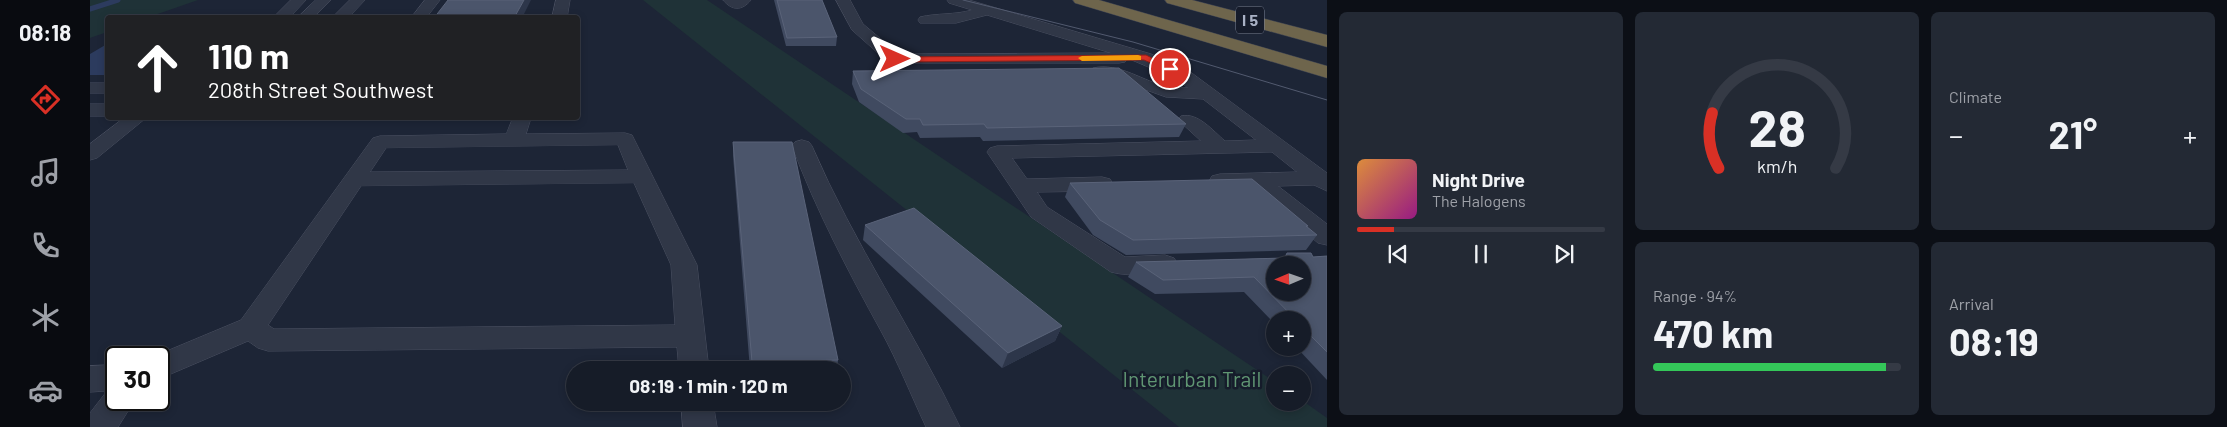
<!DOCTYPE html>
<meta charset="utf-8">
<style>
:root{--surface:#161c28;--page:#232934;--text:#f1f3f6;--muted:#9ea1a8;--line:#353a45;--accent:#d93025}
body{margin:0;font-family:Barlow,sans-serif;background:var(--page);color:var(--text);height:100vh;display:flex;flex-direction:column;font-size:19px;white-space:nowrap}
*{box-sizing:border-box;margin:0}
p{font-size:16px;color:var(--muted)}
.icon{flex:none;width:28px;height:28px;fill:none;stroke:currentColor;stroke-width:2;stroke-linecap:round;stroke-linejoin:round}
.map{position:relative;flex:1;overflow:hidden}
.drawer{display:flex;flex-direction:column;gap:12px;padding:12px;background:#0c0f16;width:900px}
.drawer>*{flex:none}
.banner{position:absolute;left:15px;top:15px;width:475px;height:105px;border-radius:5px;box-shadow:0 2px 8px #0003,0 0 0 1px var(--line);background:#202124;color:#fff;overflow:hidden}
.needle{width:32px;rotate:268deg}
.controls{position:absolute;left:1176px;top:256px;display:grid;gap:10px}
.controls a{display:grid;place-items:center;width:45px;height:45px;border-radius:50%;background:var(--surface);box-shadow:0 2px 8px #0003,0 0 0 1px var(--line);font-size:25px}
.speed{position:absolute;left:15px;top:346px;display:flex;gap:10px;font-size:25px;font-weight:700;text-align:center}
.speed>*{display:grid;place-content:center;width:65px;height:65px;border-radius:50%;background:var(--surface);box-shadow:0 2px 8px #0003,0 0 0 1px var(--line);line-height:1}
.speed .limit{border:2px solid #111;border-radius:8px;background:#fff;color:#111}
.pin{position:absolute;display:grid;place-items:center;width:42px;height:42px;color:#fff;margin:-21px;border:2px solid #fff;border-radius:50%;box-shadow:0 1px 5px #0007}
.me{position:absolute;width:55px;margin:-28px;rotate:90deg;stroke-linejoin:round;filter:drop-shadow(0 0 4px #0008)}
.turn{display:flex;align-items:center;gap:18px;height:105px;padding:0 20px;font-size:22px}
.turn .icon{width:65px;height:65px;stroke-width:2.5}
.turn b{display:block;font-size:35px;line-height:42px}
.big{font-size:38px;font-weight:700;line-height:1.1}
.drawer .tile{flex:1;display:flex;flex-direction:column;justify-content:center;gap:8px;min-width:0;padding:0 18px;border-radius:8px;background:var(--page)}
.drawer .dial{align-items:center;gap:0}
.dial svg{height:130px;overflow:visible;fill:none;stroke:var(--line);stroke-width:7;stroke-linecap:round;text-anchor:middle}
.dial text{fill:var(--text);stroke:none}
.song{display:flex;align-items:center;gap:15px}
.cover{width:60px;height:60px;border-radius:8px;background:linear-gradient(135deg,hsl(30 70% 55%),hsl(310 70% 35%))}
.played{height:5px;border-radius:2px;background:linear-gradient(90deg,var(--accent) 15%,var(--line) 15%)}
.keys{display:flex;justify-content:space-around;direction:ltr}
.heat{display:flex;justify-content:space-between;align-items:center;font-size:28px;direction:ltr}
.charge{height:8px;border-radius:4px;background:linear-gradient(90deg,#34c759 94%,var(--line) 0)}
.drawer .tiles{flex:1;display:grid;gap:12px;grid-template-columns:repeat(3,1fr)}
.tile:first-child{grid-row:span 2}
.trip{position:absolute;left:476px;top:361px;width:285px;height:50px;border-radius:25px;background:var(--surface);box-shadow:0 2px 8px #0003,0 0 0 1px var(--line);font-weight:700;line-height:50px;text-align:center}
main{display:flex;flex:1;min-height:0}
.menu{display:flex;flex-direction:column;width:90px;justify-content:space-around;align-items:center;background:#090b10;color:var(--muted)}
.menu .icon{width:35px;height:35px}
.menu .current{color:var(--accent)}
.menu b{font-size:22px;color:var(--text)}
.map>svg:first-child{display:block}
</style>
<main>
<nav class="menu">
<b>08:18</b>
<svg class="icon current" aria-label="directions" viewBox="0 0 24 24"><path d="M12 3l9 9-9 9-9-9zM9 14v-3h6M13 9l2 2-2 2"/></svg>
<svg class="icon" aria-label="music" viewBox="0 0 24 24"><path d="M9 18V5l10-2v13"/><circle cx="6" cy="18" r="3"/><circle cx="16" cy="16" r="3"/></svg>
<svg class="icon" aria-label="phone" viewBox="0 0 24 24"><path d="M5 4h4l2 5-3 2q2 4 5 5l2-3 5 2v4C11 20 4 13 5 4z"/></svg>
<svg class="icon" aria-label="climate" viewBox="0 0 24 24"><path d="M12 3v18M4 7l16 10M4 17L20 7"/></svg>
<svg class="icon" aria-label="car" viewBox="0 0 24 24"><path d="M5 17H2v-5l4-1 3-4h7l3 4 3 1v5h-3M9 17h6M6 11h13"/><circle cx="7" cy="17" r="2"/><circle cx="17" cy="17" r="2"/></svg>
</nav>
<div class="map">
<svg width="1237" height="427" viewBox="0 0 1237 427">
<rect width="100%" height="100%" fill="#1d2536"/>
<path fill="#1f3237" d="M0,0H108L59,17L18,18L17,32L0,38Z
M553,0H617L1185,382V402L1213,401L1237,418V427H1089Z"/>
<path fill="#2c3b5e" d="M17,44V75H0V54Z"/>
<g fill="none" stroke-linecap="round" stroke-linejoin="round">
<path stroke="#2c3b5e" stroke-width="5" d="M0,9L28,0"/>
<defs>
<path id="minor" d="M201,0H216L199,18H183Z
M226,0H241L223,18H207Z
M260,0H275L258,18H242Z
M335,0H350L336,18H321Z
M466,0H480L477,18H462Z
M633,0H661C652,11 642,11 633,0Z
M746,0H760L773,24L809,54L1021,53L897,15L866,23H830L828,20L830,17C847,13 865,15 882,10L859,3L857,0H879L1061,54L1099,71L1237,173V191L1224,185L1188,186L1237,224V245L1228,243L1162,187L1130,188L1122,186L1119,181L1122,176L1130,174L1207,172L1182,152L922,158L937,179L1012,177L1020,179L1023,184L1020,189L1012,191L947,192L957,207L1035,257L1075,255L1084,258L1088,264L1084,270C1066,275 1039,277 1021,272L941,217L897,152L900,148L907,146L1111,141L1088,120L1091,116C1108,112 1123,131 1135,141L1166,140L1113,99L1076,97L1025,79L1003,76L1000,72L1003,68C1030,62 1053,82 1079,87C1085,88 1092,87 1098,88L1087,79L1037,58L1035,62L1029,63H799L762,30Z
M0,83H18V93H0Z
M0,104H18V116H0Z
M34,118H56L7,158L0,160V144Z
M423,118H441L436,134L535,133L542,135L607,265L619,370H589L587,347L178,351L168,348L158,341L69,379V358H60L151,320L283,138L290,136L416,134ZM528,145L538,170L280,172L296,148ZM544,183L581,265L585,325L184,329L178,325L271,186Z
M712,140L719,142L722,146C764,244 824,331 870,427H836C821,395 808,362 791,331C758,271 726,210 702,146L705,142Z
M26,365V400H45L28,427H0V413L17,391L0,392V366Z
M591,402H623L627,427H593Z"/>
<path id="highway" d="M983,0H1009L1237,66V78L985,3Z
M1075,0H1102L1237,35V47L1077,3Z"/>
</defs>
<use href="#minor" stroke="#4b5162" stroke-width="1"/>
<use href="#highway" stroke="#3b4151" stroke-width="1"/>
<use href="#minor" fill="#303747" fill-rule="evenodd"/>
<use href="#highway" fill="#6e654c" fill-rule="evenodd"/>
<path stroke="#525a6f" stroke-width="1" d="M873,0L1043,42L1237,100"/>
</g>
<path fill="#404a60" d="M684,0H732L747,37L746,46H696Z
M763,71L1096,124L1089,137L893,141L890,137L830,138L827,132L813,133L769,102L762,84Z
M643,142L748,360L747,370H660L643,156Z
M980,183L1218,226L1217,227L1227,235L1216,250L1036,255L1003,235L975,197Z
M775,225L972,326L965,341L912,368L773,240Z
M1197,253L1223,257L1237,256V380L1207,348H1212V320H1185V324L1154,292L1065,294L1038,277L1046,262L1193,258Z"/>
<path fill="#2d364a" d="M434,0H441L432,18H424Z
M972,326L965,341L912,368L918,353Z"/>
<path fill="#4b556b" stroke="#5a6379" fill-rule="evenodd" d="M358,0H434L424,18H344Z
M687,0H732L747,37L697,38Z
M1029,68L1096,124L897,128L894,124L833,125L830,119H816L771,89L763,71Z
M643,142H702L748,360L662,362Z
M1162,179L1218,226H1216L1227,235L1043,240L1010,220L980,183Z
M824,208L972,326L918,353L775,225Z
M1197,253H1221L1223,257L1237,256V352L1212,327V320H1206L1164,277L1073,280L1046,262L1195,258ZM1185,265H1212V292H1185Z"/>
<path fill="#d93025" stroke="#8d1f18" d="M1056,55L1085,69L1078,71L1054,60L805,62L801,59L805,57Z"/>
<path fill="#f59e0b" d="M1048,55L1051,56V60L992,61L988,58L992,56Z"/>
<g text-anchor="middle" stroke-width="5" stroke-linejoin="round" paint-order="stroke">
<rect fill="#161c2b" stroke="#7d8497" stroke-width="1" x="1146" y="6.5" width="28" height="27" rx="4"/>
<g font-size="16" font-weight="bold" fill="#a9b1c5">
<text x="1160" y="26">I 5</text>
</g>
<g font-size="21" fill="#609673" stroke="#161c2b">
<text x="1102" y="387">Interurban Trail</text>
</g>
</g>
</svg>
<div class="controls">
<a><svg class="needle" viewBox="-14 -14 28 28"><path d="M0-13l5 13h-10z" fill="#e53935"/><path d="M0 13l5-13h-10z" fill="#9ea1a8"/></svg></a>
<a>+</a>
<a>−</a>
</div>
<div class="speed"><div class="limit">30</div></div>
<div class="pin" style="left:1080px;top:69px;background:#d93025"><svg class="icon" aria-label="arrive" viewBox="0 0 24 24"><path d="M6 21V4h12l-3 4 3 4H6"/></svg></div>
<svg class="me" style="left:805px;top:59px" viewBox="-20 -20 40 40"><path d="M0-17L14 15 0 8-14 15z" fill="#d93025" stroke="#fff" stroke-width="4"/></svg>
<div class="trip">08:19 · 1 min · 120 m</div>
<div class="banner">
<div class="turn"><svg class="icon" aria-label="ahead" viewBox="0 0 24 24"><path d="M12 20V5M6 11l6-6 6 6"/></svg><div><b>110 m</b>208th Street Southwest</div></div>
</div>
</div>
<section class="drawer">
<div class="tiles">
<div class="tile">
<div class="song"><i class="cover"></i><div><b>Night Drive</b><p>The Halogens</p></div></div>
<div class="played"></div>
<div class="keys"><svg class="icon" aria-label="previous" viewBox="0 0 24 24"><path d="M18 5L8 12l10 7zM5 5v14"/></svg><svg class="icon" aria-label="pause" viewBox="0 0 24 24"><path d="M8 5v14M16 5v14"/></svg><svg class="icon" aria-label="next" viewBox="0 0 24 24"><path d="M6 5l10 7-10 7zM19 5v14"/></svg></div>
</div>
<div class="tile dial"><svg viewBox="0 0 100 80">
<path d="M14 69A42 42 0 1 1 86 69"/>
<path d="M14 69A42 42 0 0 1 10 35" stroke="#d93025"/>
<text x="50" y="56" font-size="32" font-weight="700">28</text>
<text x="50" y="72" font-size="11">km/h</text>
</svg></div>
<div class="tile"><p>Climate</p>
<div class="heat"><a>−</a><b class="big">21°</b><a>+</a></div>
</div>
<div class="tile"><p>Range · 94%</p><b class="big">470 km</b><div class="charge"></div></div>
<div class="tile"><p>Arrival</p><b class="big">08:19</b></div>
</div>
</section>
</main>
